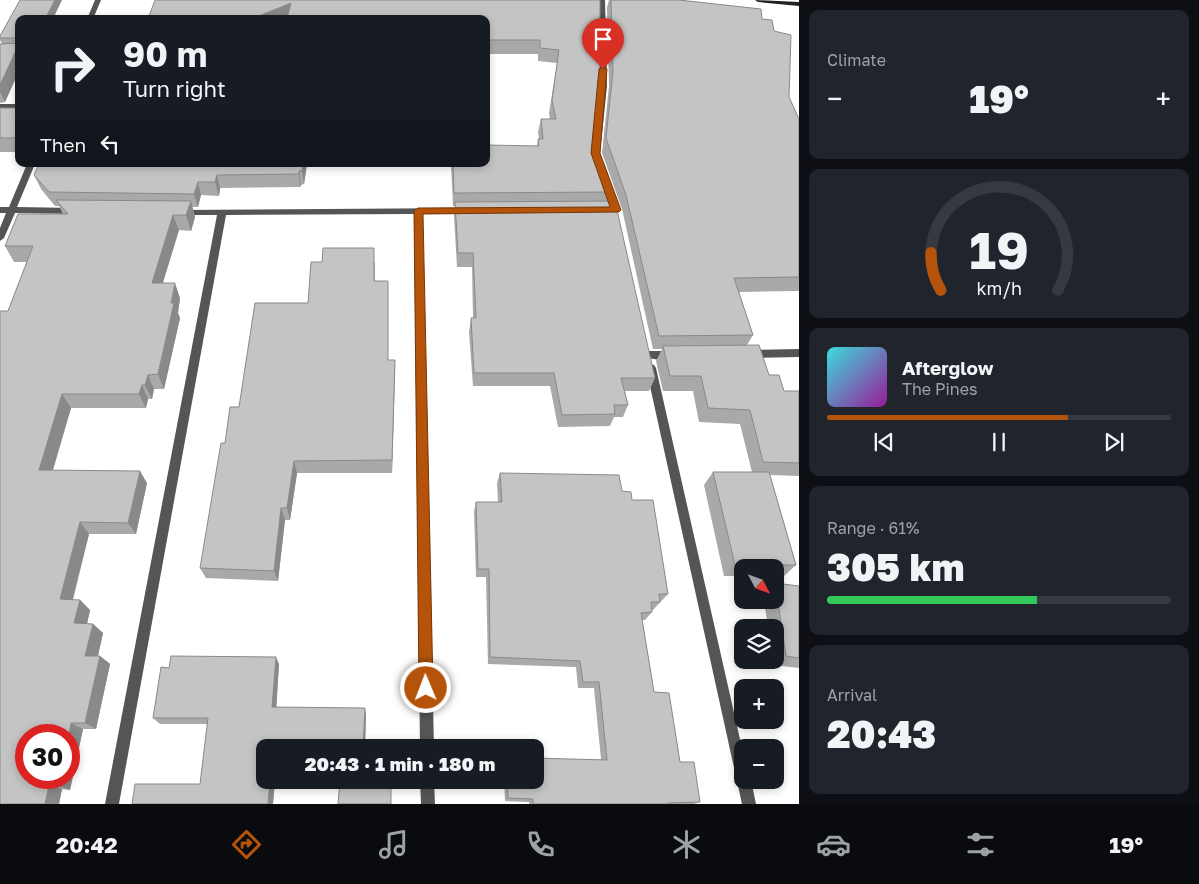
<!DOCTYPE html>
<meta charset="utf-8">
<style>
:root{--surface:#171b24;--page:#20242c;--text:#f1f3f6;--muted:#9ea1a6;--line:#363941;--accent:#b45309}
body{margin:0;font-family:"Golos Text",sans-serif;background:var(--page);color:var(--text);height:100vh;display:flex;flex-direction:column;font-size:19px;white-space:nowrap}
*{box-sizing:border-box;margin:0}
p{font-size:16px;color:var(--muted)}
.icon{flex:none;width:28px;height:28px;fill:none;stroke:currentColor;stroke-width:2;stroke-linecap:round;stroke-linejoin:round}
.map{position:relative;flex:1;overflow:hidden}
.side{display:flex;flex-direction:column;gap:10px;padding:10px;background:#0d0f14;width:400px}
.side>*{flex:none}
.banner{position:absolute;left:15px;top:15px;width:475px;height:152px;border-radius:10px;box-shadow:0 2px 8px #0003;background:#171b24;color:var(--text);overflow:hidden}
.needle{width:32px;rotate:131deg}
.fabs{position:absolute;left:734px;top:559px;display:grid;gap:10px}
.fabs a{display:grid;place-items:center;width:50px;height:50px;border-radius:10px;background:var(--surface);box-shadow:0 2px 8px #0003;font-size:25px}
.speed{position:absolute;left:15px;top:724px;display:flex;gap:10px;font-size:25px;font-weight:700;text-align:center}
.speed>*{display:grid;place-content:center;width:65px;height:65px;border-radius:50%;background:var(--surface);box-shadow:0 2px 8px #0003;line-height:1}
.speed .limit{border:8px solid #d22;background:#fff;color:#111}
.pin{position:absolute;display:grid;place-items:center;width:42px;height:42px;color:#fff;margin:-51px -21px;border-radius:50% 50% 50% 0;rotate:-45deg;box-shadow:0 0 5px #0007}
.pin .icon{rotate:45deg}
.me{position:absolute;width:55px;margin:-28px;rotate:359deg;stroke-linejoin:round;filter:drop-shadow(0 0 4px #0008)}
.turn{display:flex;align-items:center;gap:18px;height:105px;padding:0 25px;font-size:22px}
.turn .icon{width:65px;height:65px;stroke-width:2.5}
.turn b{display:block;font-size:35px;line-height:42px}
.then{display:flex;align-items:center;height:48px;padding:0 25px;background:#0003;gap:10px;font-size:19px}
.big{font-size:38px;font-weight:800;line-height:1.1}
.side .tile{flex:1;display:flex;flex-direction:column;justify-content:center;gap:8px;min-width:0;padding:0 18px;border-radius:10px;background:var(--page)}
.side .dial{align-items:center;gap:0}
.dial svg{height:130px;overflow:visible;fill:none;stroke:var(--line);stroke-width:7;stroke-linecap:round;text-anchor:middle}
.dial text{fill:var(--text);stroke:none}
.song{display:flex;align-items:center;gap:15px}
.cover{width:60px;height:60px;border-radius:8px;background:linear-gradient(135deg,hsl(180 70% 55%),hsl(300 70% 35%))}
.played{height:5px;border-radius:2px;background:linear-gradient(90deg,var(--accent) 70%,var(--line) 70%)}
.keys{display:flex;justify-content:space-around;direction:ltr}
.heat{display:flex;justify-content:space-between;align-items:center;font-size:28px;direction:ltr}
.charge{height:8px;border-radius:4px;background:linear-gradient(90deg,#34c759 61%,var(--line) 0)}
.trip{position:absolute;left:256px;top:739px;width:288px;height:50px;border-radius:10px;background:var(--surface);box-shadow:0 2px 8px #0003;font-weight:800;line-height:50px;text-align:center}
.dock{display:flex;height:80px;justify-content:space-around;align-items:center;background:#090b0e;color:var(--muted)}
.dock .icon{width:35px;height:35px}
.dock .active{color:var(--accent)}
.dock b{font-size:22px;color:var(--text)}
main{display:flex;flex:1;min-height:0}
.map>svg:first-child{display:block}
</style>
<main>
<div class="map">
<svg width="799" height="804" viewBox="0 0 799 804">
<rect width="100%" height="100%" fill="#fff"/>
<g fill="none" stroke-linecap="round" stroke-linejoin="round">
<path fill="#555" fill-rule="evenodd" d="M95,0H101L93,19H87Z
M599,0H605L607,86L600,153L602,161L598,164L594,161L592,153L599,86Z
M0,104H19V108H0Z
M27,164H35L17,207L75,208L79,211L75,214L15,213L4,238L0,241V228L6,213H0V207H9Z
M467,208L471,211L470,213L422,214L434,748H420L414,214L226,215L119,804H105L217,215H182L178,212L179,210Z
M799,349V357L750,358L745,354L750,350Z
M648,351H673L678,355C672,361 649,361 643,355Z
M651,364L654,365L656,368L742,748V780H751L756,804H742L646,368L648,365Z
M420,780H434L435,804H421Z"/>
<path fill="#222" fill-rule="evenodd" d="M755,0L799,2V6L758,2Z"/>
</g>
<path fill="#a9a9a9" d="M600,0L594,139L612,192L610,201L655,378L649,391H625L628,405L623,417H614L610,426L558,427L550,386H473L469,332L471,318H473L472,267H457L454,216L455,206H453L451,164H486L537,146L538,139H539L538,132L541,119H550L549,113L557,63L538,61V54H486V19Z
M609,0H679L762,19L774,31L789,97L799,119V291L739,292L753,335L747,345L769,375L784,391H799V476L770,475L796,565L784,576H775V568H742V576H724L704,485L713,472H752L740,424L699,422L693,391H663L656,361L662,349H653L622,209L602,153L609,86L607,7Z
M19,19V71L5,102L0,103V44H2L0,40V36Z
M0,107L1,108H19V152H0Z
M39,164H307L304,184L301,185L300,187L220,188L219,196L201,195L198,207H192L195,217L191,231L179,230L163,283L180,298L178,313L180,318L164,389H154L152,399H148L146,408H71L53,470L147,483L136,534H89L73,600H80L90,610L87,624H93L103,633L98,656H100L110,664L96,729H83L70,790L62,789L59,804H0L8,311L27,262H14L5,246L63,214L59,206H55L41,189L34,175Z
M375,262V281L388,360H395L392,473H297L290,520H285L278,581L206,578L200,568L225,443L239,407L308,303Z
M500,473L622,491L632,500L668,594L653,610H652V612L645,620H642L654,692L680,762L700,802L694,804H529V802L505,801L504,780H535L601,759L594,688H578L576,667L488,664L486,577H476L474,512L476,502H498L497,483Z
M775,583L799,586V668L773,665V660H775V628H768L764,600H775Z
M279,664L276,707L366,714L365,748H265V780H275L273,804H132L200,784L208,724H160L153,718Z"/>
<path fill="#898989" d="M55,0H62L53,19H45Z
M291,3L287,19H251Z
M19,44V71L5,102L0,92V85Z
M303,164H307L304,184L302,171Z
M299,171L301,185L300,187L299,174Z
M217,175L220,188L219,196L215,182Z
M198,182L201,195L198,207L194,194Z
M191,201L195,217L191,231L186,215Z
M173,215L179,230L158,298L152,283Z
M175,283L180,298L178,313L180,318L164,389L158,374Z
M395,360V374L392,473V460Z
M148,375L154,389L152,399L145,385Z
M142,385L148,399L146,408L139,394Z
M62,394L71,408L49,483L39,470Z
M294,461L297,473L290,520L287,508Z
M140,471L147,483L136,534L128,523Z
M281,508L285,520L278,581L274,571Z
M80,522L89,534L70,609L60,599Z
M80,600L90,610L85,633L74,623Z
M93,624L103,633L96,664L85,656Z
M100,656L110,664L96,729L85,723Z
M276,657L279,664L276,714L272,707Z
M365,708L366,714L365,748H363Z
M71,723L83,729L70,790L57,785L59,778H69V735Z
M270,780H275L273,804H268Z
M49,785L62,789L59,804H45Z"/>
<path fill="#c4c4c4" stroke="#898989" d="M20,0H55L45,19H19V38H0V36Z
M155,0H600V72L594,139L612,192L454,193L453,164H486V145L539,146L538,139H543L541,119H556L552,100L559,50L540,48V40H486V19H287L291,3L251,19H148Z
M611,0H679L761,9L762,19L772,20L774,31L791,35L789,97L799,119V277L734,278L753,335L659,336L626,195L606,138L613,71Z
M19,43V44L0,85V44Z
M0,108H19V138H0Z
M39,164H303L302,171H299V174L217,175L215,182H198L194,194L49,192L34,175Z
M56,200L191,201L186,215H173L152,283H175L171,303H174L158,374L148,375L145,385H142L139,394H62L39,470L140,471L128,523L80,522L60,599L80,600L74,623L93,624L85,656H100L85,723H71L69,735H26V778H59L57,785H49L45,804H0V311H8L33,246H5L18,214H68Z
M615,201L655,378H621L628,405H614L615,414L562,415L554,373H474L471,318H476L473,253H458L455,202Z
M323,248H374V281H388V360H395L392,460L294,461L287,508H281L274,571L200,568L221,443H225L230,407H239L255,303H308L311,262H322Z
M759,345L769,375H779L784,391H799V463L763,462L750,410L708,408L701,376H670L663,346Z
M713,472H769L796,565H735Z
M500,473L619,475L622,491L631,492L632,500H653L668,594H659L660,602H651L652,612L641,613L654,692L669,693L680,762H694L700,802L668,803L669,804H533V799L508,798L507,780H535V758L607,760L599,682H583L580,661L490,657L489,569H478L476,502H502Z
M775,583L799,586V658L786,656Z
M171,656L276,657L272,707L365,708L363,748H265V780H270L268,804H132L135,784H200L208,718H153L161,667L169,668Z
M340,780H391V804H338Z"/>
<path fill="#b45309" stroke="#753606" d="M603,66L607,69L600,153L621,210L619,212L423,214L433,688L431,693L426,695L421,693L419,688L414,211L418,208L610,207L591,153L599,69Z"/>
</svg>
<div class="fabs">
<a><svg class="needle" viewBox="-14 -14 28 28"><path d="M0-13l5 13h-10z" fill="#e53935"/><path d="M0 13l5-13h-10z" fill="#9ea1a6"/></svg></a>
<a><svg class="icon" aria-label="layers" viewBox="0 0 24 24"><path d="M12 4l9 5-9 5-9-5zM3 14l9 5 9-5"/></svg></a>
<a>+</a>
<a>−</a>
</div>
<div class="speed"><div class="limit">30</div></div>
<div class="pin" style="left:603px;top:69px;background:#d93025"><svg class="icon" aria-label="arrive" viewBox="0 0 24 24"><path d="M6 21V4h12l-3 4 3 4H6"/></svg></div>
<svg class="me" style="left:426px;top:688px" viewBox="-20 -20 40 40"><circle r="17" fill="#b45309" stroke="#fff" stroke-width="3"/><path d="M0-11L8 9 0 5-8 9z" fill="#fff"/></svg>
<div class="trip">20:43 · 1 min · 180 m</div>
<div class="banner">
<div class="turn"><svg class="icon" aria-label="right" viewBox="0 0 24 24"><path d="M7 20v-9h11M14 6l5 5-5 5"/></svg><div><b>90 m</b>Turn right</div></div>
<div class="then">Then<svg class="icon" aria-label="left" viewBox="0 0 24 24"><path d="M17 20v-9H6M10 6l-5 5 5 5"/></svg></div>
</div>
</div>
<section class="side">
<div class="tile"><p>Climate</p>
<div class="heat"><a>−</a><b class="big">19°</b><a>+</a></div>
</div>
<div class="tile dial"><svg viewBox="0 0 100 80">
<path d="M14 69A42 42 0 1 1 86 69"/>
<path d="M14 69A42 42 0 0 1 8 46" stroke="#b45309"/>
<text x="50" y="56" font-size="32" font-weight="700">19</text>
<text x="50" y="72" font-size="11">km/h</text>
</svg></div>
<div class="tile">
<div class="song"><i class="cover"></i><div><b>Afterglow</b><p>The Pines</p></div></div>
<div class="played"></div>
<div class="keys"><svg class="icon" aria-label="previous" viewBox="0 0 24 24"><path d="M18 5L8 12l10 7zM5 5v14"/></svg><svg class="icon" aria-label="pause" viewBox="0 0 24 24"><path d="M8 5v14M16 5v14"/></svg><svg class="icon" aria-label="next" viewBox="0 0 24 24"><path d="M6 5l10 7-10 7zM19 5v14"/></svg></div>
</div>
<div class="tile"><p>Range · 61%</p><b class="big">305 km</b><div class="charge"></div></div>
<div class="tile"><p>Arrival</p><b class="big">20:43</b></div>
</section>
</main>
<nav class="dock">
<b>20:42</b>
<svg class="icon active" aria-label="directions" viewBox="0 0 24 24"><path d="M12 3l9 9-9 9-9-9zM9 14v-3h6M13 9l2 2-2 2"/></svg>
<svg class="icon" aria-label="music" viewBox="0 0 24 24"><path d="M9 18V5l10-2v13"/><circle cx="6" cy="18" r="3"/><circle cx="16" cy="16" r="3"/></svg>
<svg class="icon" aria-label="phone" viewBox="0 0 24 24"><path d="M5 4h4l2 5-3 2q2 4 5 5l2-3 5 2v4C11 20 4 13 5 4z"/></svg>
<svg class="icon" aria-label="climate" viewBox="0 0 24 24"><path d="M12 3v18M4 7l16 10M4 17L20 7"/></svg>
<svg class="icon" aria-label="car" viewBox="0 0 24 24"><path d="M5 17H2v-5l4-1 3-4h7l3 4 3 1v5h-3M9 17h6M6 11h13"/><circle cx="7" cy="17" r="2"/><circle cx="17" cy="17" r="2"/></svg>
<svg class="icon" aria-label="filters" viewBox="0 0 24 24"><path d="M4 7h16M4 17h16"/><circle cx="9" cy="7" r="2"/><circle cx="15" cy="17" r="2"/></svg>
<b>19°</b>
</nav>
